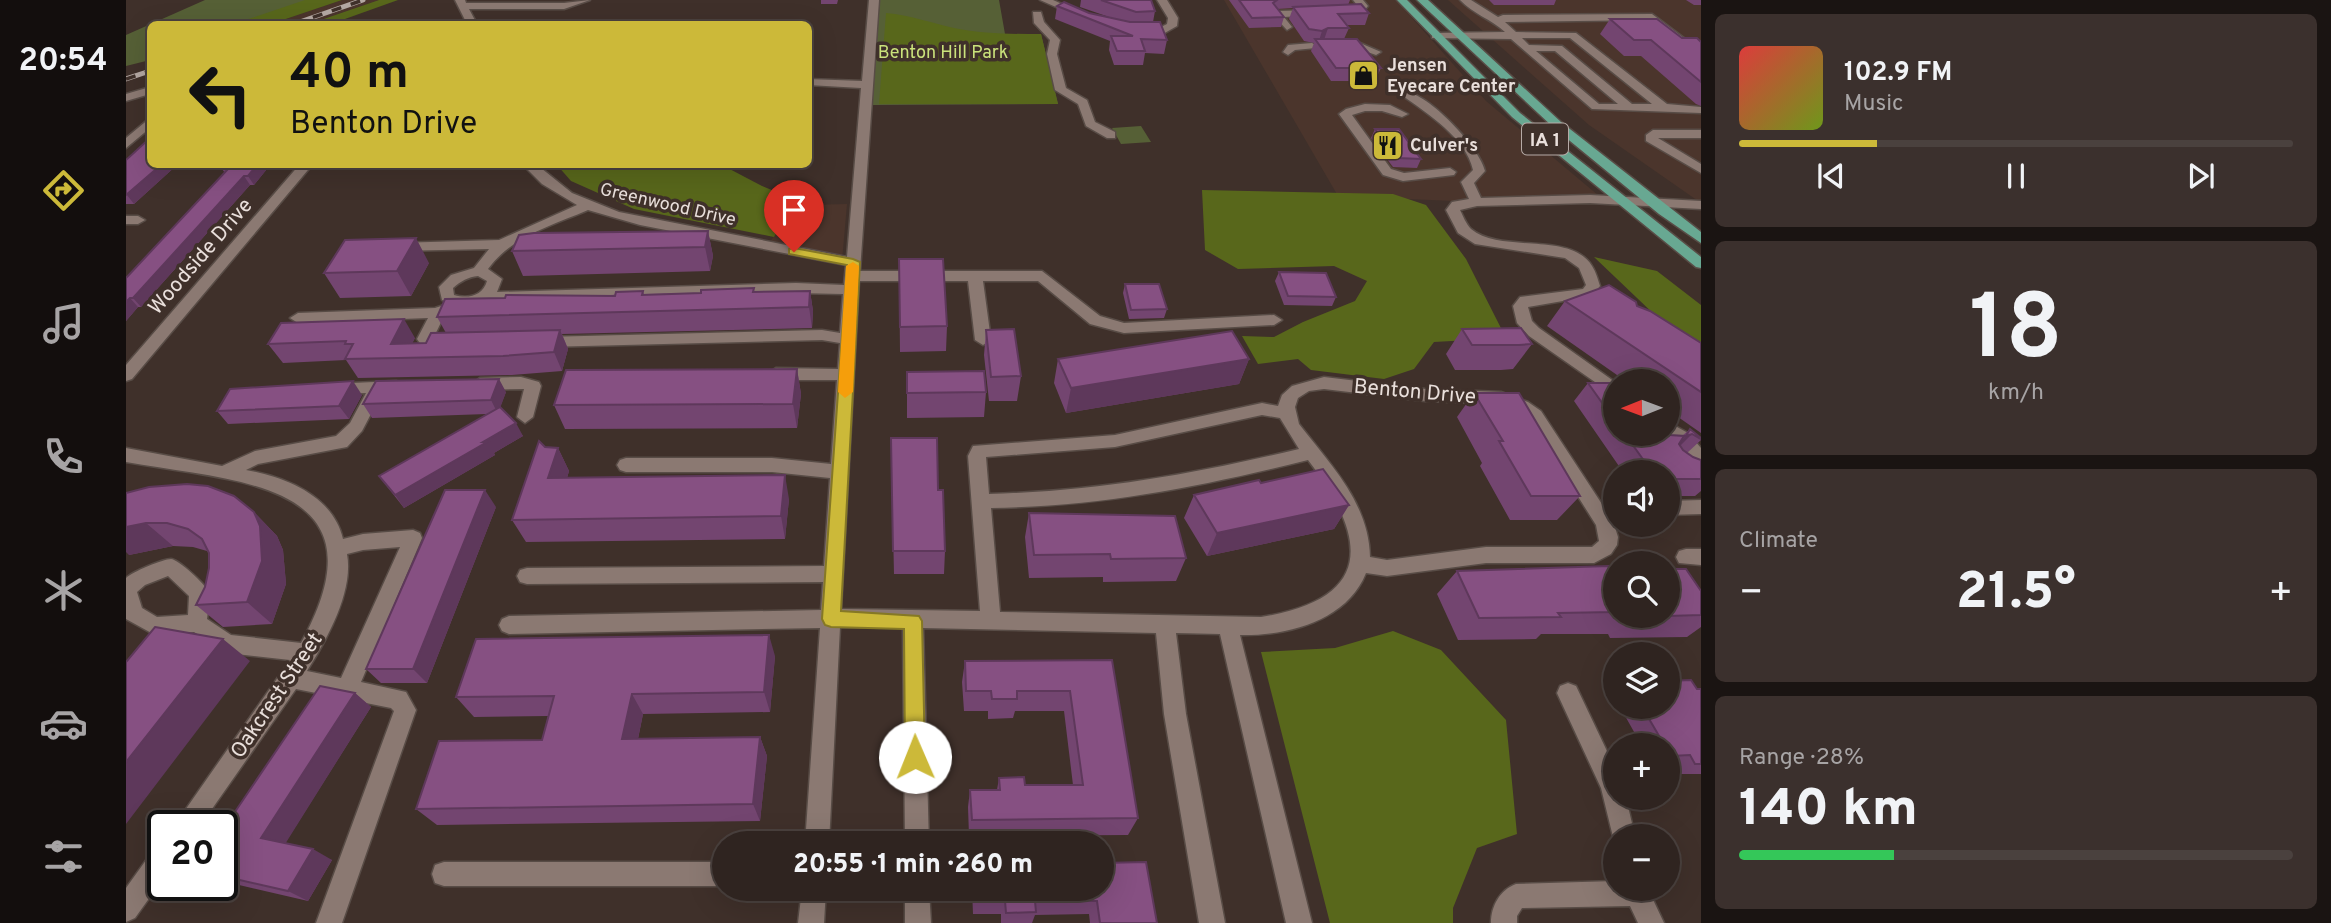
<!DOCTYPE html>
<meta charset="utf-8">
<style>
:root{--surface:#2f2420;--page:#3b302d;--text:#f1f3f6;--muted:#a7a4a5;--line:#4a413e;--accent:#ccb939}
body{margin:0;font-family:Overpass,sans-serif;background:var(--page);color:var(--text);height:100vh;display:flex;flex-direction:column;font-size:26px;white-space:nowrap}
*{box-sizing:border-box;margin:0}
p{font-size:23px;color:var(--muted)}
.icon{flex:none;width:38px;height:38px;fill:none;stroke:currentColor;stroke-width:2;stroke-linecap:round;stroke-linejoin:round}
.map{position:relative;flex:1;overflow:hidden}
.side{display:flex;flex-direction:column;gap:14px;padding:14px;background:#1a1412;width:630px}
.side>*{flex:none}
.banner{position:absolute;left:21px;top:21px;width:665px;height:147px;border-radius:10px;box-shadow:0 7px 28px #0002,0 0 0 2px var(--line);background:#ccb939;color:#111;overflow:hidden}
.needle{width:46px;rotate:269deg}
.controls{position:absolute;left:1477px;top:369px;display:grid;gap:14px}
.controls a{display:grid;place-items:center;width:77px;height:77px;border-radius:50%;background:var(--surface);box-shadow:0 7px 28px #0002,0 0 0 2px var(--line);font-size:35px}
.speed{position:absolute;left:21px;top:810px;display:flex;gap:14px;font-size:35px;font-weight:700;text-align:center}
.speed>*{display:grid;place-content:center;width:91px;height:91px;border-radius:50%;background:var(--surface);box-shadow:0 7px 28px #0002,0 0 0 2px var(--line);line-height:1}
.speed .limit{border:4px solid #111;border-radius:10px;background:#fff;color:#111}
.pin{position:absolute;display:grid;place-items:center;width:60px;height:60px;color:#fff;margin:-72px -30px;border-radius:50% 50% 50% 0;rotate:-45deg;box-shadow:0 0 7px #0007}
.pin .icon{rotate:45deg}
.me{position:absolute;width:77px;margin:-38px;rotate:359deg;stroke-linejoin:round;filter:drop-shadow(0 0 5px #0008)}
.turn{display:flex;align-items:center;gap:24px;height:147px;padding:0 28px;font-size:32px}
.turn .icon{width:91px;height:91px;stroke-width:2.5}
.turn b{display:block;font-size:49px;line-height:60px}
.big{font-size:52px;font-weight:800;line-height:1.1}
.side .tile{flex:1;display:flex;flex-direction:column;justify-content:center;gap:10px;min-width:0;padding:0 24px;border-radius:10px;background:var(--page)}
.side .dial{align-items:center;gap:0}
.dial b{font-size:91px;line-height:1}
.song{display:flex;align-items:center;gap:21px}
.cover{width:84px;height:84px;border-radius:10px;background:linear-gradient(135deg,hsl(0 70% 55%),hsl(80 70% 35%))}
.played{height:7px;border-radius:4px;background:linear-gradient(90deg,var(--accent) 25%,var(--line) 25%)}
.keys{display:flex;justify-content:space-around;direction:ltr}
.heat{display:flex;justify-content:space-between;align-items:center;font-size:38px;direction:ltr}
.charge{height:10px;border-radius:5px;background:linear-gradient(90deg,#34c759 28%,var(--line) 0)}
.trip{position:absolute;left:586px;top:831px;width:402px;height:70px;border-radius:35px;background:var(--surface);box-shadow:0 7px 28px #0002,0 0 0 2px var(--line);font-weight:800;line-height:70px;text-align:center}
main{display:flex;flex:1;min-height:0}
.menu{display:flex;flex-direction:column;width:126px;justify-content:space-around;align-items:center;background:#130e0d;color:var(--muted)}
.menu .icon{width:49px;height:49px}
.menu .current{color:var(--accent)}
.menu b{font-size:32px;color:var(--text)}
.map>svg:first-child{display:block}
</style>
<main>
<nav class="menu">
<b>20:54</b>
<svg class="icon current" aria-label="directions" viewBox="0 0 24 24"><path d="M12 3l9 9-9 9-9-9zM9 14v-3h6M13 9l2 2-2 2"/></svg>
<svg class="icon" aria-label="music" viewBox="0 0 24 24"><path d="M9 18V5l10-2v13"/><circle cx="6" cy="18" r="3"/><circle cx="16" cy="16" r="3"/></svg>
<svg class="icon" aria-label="phone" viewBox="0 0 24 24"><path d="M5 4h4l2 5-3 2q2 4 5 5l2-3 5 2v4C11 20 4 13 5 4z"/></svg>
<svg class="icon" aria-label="climate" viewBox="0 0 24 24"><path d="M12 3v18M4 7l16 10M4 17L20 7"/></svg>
<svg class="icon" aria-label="car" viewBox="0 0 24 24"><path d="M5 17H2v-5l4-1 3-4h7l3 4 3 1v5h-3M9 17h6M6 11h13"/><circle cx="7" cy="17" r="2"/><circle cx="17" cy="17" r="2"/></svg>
<svg class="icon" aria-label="filters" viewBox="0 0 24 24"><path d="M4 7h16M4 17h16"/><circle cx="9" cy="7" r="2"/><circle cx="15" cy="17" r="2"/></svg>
</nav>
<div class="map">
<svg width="1575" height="923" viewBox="0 0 1575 923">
<rect width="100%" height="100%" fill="#3f302a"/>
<path fill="#4b352c" d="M216,0H253L183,24H145Z
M1098,0H1270L1360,101L1479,201L1351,202L1212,196Z
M1322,0H1575V203L1463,125Z
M721,204L716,261L641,247L658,220L682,205Z"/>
<path fill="#566036" d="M79,0H204L134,24H24V60L0,66V35Z
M754,0H873L879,34H915L932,104L746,105Z
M1015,126L1025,142L995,144L986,128Z"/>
<path fill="#58671b" d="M179,0H216L145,24H108Z
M253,0H272L205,24H183Z
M760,13C784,15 805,23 828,28C857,34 886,34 915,34L932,104H753Z
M431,165H596L636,186L682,205L658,220L648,237L508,209L445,181Z
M1076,190L1267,194L1300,205L1340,259L1380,338L1308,342L1288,369L1258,379L1185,370L1172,359L1132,364L1116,336L1148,337L1177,322L1229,301L1241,281L1208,266L1112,269L1079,250Z
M1468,257L1531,271L1575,305V359Z
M1267,631L1315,650L1380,720L1391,834L1351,848L1327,908V923H1204L1135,652L1209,648Z"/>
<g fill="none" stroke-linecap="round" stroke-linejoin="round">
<defs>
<path id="minor" d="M329,0H339L340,3H438L464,0L438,9H343L351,24H341Z
M743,0H753L734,271H916L974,316L998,323L1148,315L1156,320L1148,325L998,333L964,324L912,281H857L865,340L857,345L849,340L842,281H733L715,609L854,611L842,456L847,446L989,435L1136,403L1152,406L1156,395L1166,386L1198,377L1299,389L1375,392L1402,402L1415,411L1487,521L1492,537L1491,545L1485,554L1468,563H1360L1261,576L1240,573C1221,621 1161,636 1114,635L1186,923H1160L1094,634L1050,633L1060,714L1099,923H1073L1038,714L1030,633L797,628L803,844H779L777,628L714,627L703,844H679L694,628L383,634L376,631L373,625L376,619L383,616L695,610L697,582L401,584L394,582L391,576L394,570L401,568L698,566L704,478L646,472H500L494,470L491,465L494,460L500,458H646L705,464L711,380H650L642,374L650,368L712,369L714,343L696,340L418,347L410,342L418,337L696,330L714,333L717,294L670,293L374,302C353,297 342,313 316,300L313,287L325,275L348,268L363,249L270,251L263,247L270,243L373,240L451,205L416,184L396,164H410L446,193L493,212L721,257L735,88L682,85V79L736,81ZM462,210L514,225L720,265L718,285L670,283L371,292L376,279L362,269C386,236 425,226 462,210ZM352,276L361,281C357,296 342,299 328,295L327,288C335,281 342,277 352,276ZM1198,389L1299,401L1374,404L1403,419L1470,525L1473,541L1466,547H1360L1261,560L1244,557C1243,503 1204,464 1173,424L1169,407L1172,398L1183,391ZM1136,415L1154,418L1173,449C1067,474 973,491 863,494L860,457L989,447ZM1182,460C1242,538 1249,599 1135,617L874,612L865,508C978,506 1072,487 1182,460Z
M914,0H927L956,13L948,15Z
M1031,0H1041L1052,18L1051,26L1037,34L1010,36V32L1031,29L1041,24L1042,18Z
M1227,0H1237L1242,6L1236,13L1213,14V10L1230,8L1232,6Z
M1334,0H1345L1372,17L1377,15L1526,14L1575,51V59L1524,20L1379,22L1390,32L1450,33L1541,104L1575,107V113L1466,109L1385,39L1306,38V34L1310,33L1379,32C1365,19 1347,14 1334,0ZM1396,38H1444L1526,104H1506L1436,46L1403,45ZM1410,51H1429L1492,104H1473Z
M1188,10L1191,11V15L1158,17L1166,27L1161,30L1146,14L1151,11Z
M907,12H915L918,22L934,40L931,54L940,88L961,100L969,122L989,132V138H981L960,126L952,104L929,90L921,54L924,40L908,23Z
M1186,43L1191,46L1190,48L1169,50L1162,55L1157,52L1162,45Z
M1213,43H1234L1255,52L1250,55L1233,49L1209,48L1208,46Z
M24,87V94L0,101V94Z
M1277,92C1299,89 1355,149 1359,171L1348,183L1355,198L1464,195L1575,201V209L1464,203L1351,206L1334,210C1337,216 1340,224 1345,229C1375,254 1445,231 1466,266C1470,272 1472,280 1474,286L1466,296L1402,307L1406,321L1413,328L1489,382V396L1403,336L1391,323L1387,306L1394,297L1457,289L1460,285L1453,268L1439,258L1349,244L1332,233L1320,210L1326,202L1343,199L1335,182L1347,170C1340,138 1302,114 1277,96Z
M1239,104L1264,105L1282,114L1276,117L1256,111H1239L1226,115L1265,169L1278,173L1324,168L1330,172L1328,175L1277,181L1257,175L1213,114L1220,109Z
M24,118V128L0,148V138Z
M1527,130H1575V138H1532L1575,164V173L1520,141V135Z
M174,164H187L6,379L0,381V365Z
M0,216H12L19,220L12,224H0Z
M318,305L325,310L318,316L307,339L328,340L331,344L323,349H298L291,339L302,318L172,323L164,318L172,313L309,308Z
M395,377L413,382L415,386L407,417L399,423L391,417L398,389L354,390L346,384L354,378Z
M270,381L276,383L278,387L276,391L256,393L236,431L221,447L132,464L120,470C160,477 207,496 217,539L237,534L287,530L294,533L296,538L235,682L280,692L290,710L216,923H190L268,711L265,708L170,689L74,826H48L164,660L101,653L68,632L29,635L0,619V578C6,572 37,559 45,559C52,559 80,585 82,591C84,599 82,611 81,619L105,635L175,643C264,482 112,482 0,462V448L96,466L129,451L210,436L224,423L240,393L210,394L202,388L204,384ZM274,547L215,678L181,671C200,641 228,592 221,554L237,550ZM42,576L63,596L62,615L31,617L16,608L11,592L19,585Z
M1542,422L1562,433L1575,448V467C1561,462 1551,443 1538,434H1542Z
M1575,500V514L1542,515V501Z
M1560,549H1575V565L1553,563L1550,557L1553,551Z
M1442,683L1450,686L1489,768V798H1500L1509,836H1489V845L1475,788L1431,693L1434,686Z
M37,846V879L9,918L0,922V888L28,849Z
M318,862H598V886H318L309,883L306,874L309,865Z
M1489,881V889H1522L1538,923H1512L1504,906L1396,908L1391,916V923H1365C1365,906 1374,890 1390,884Z
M676,889H700L698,923H672Z
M779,889H803L805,923H779Z"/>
<path id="major" d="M1271,0H1281L1394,113L1575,257V268L1570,267L1386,117Z
M1291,0H1302L1435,122L1575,232V243L1533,214L1427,127Z"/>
</defs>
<use href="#minor" stroke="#584c46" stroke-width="3"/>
<use href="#major" stroke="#584c46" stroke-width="3"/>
<use href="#minor" fill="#8b7972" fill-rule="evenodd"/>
<use href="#major" fill="#68a892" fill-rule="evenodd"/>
<defs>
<path id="rail" d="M168,24L237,0
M0,79L24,71"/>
</defs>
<use href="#rail" stroke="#b4a8a3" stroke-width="5"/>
<use href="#rail" stroke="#3f302a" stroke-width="3.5" stroke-dasharray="10" stroke-linecap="butt"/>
</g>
<path fill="#734570" d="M695,0H712L711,4H695Z
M955,0H1025L1029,11L1027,22L1041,40L1038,54L1019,53L1017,65H988L983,50L984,41L929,19L931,6L983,17L954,7Z
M1103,0H1224L1222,5L1243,13L1239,25H1220L1223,28L1218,39L1255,68L1249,81H1205L1185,51L1188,43L1178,41L1163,19L1167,8L1151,9L1158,17L1155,27L1123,28Z
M1363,0H1430L1428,5H1368Z
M1560,0H1575V5H1568Z
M1484,19L1556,38L1575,42V106L1570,104L1515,56H1498L1474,34Z
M1249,129L1295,159L1291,168L1267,167L1245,138Z
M0,160L24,164H52L8,204H0Z
M100,164H145L128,185H124L15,307H12L0,321V278L99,173L96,169Z
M582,231L587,256L584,271L397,276L386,251Z
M773,259L821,326L820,351L774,352Z
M303,263L285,296L214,298L198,273Z
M1153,272L1210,297L1206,306L1158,305L1149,281Z
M999,284L1041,309L1038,318L1003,319L997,293Z
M628,288V292L684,291L687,311L686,328L436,334L442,349L436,371L386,375L232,378L220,360L157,363L142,344L289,338L286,343H300L320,333L311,317L517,291L518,294L575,293Z
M1439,301L1511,306L1575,343V433L1542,410V382H1501L1421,326Z
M1336,329L1406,344L1387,369L1375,370H1329L1320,354Z
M860,330L895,376L891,401H863L858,355Z
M932,359H1123L1113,384L940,413L928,383Z
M671,369L675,394L671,428L439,429L428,405Z
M781,372L860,392L858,417L781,418Z
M1462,383H1489V434H1542L1544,435L1556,436L1564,429L1575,438V440L1561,453L1567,457L1575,460V491L1569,496H1542V472H1497L1448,401Z
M380,392L374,407L397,436L368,453L369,455L278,508L253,476L361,414L246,418L237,404Z
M1348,393L1454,496L1431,520H1384L1354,466L1356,463L1331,417Z
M236,395L223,419L102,424L91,411Z
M765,438L812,490L819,551L818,574H768Z
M419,447L432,448L443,471L441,478L663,499L659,539L400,542L386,520Z
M1135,483L1223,505L1208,529L1081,556L1058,518L1068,495Z
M0,493L128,512L151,536L157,550L160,584L146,624L97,627L70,605L79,587L83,568V553L81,551L67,547L47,546L3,555Z
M370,507L301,683H255L240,669Z
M903,513L1060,558L1050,581L977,582V577L903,578L899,537Z
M1489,570V616H1542L1575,591V627L1561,637L1484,638L1482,634H1415L1410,639L1332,640L1311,594L1331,571Z
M649,656L644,712L517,714L512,739L634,737L641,756L634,821L311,825L290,809L416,740L422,716L348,717L330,697Z
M986,660L1012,818L1002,835L843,836L842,807L844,790H871L873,778L899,785H947L938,711H889L887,718L862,719V711H838L836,682L839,661Z
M1571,689H1575V774H1551L1546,765H1542V746H1516L1494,707H1542Z
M229,693L245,707L159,843L206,860L182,901L96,881V831Z
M846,889H976L1031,923H964L963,914L909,915L906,923H875V914H847Z"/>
<path fill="#5e385b" d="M1202,28L1198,40L1192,44L1196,31Z
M36,164H52L8,204L1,195Z
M132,164H145L128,185L122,176Z
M118,176L124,185L15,307L7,298Z
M582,231L587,256L584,271L579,247Z
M290,238L303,263L285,296L271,271Z
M684,291L687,311L686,328L683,307Z
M4,298L12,307L0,321V302Z
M278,319L289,338L279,358L265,344Z
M434,330L442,349L436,371L428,352Z
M1123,359L1113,384L940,413L945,388Z
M671,369L675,394L671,428L667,404Z
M373,379L380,392L372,414L365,400Z
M227,381L236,395L223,419L213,406Z
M390,423L397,436L368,453L369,455L278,508L269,495Z
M1566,434L1548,452L1543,453L1560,436Z
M432,448L443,471L434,501L422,478Z
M659,475L663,499L659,539L655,516Z
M359,490L370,507L301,683L287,669Z
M1223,505L1208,529L1081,556L1091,533Z
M128,512L151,536L157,550L160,584L146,624L121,602Z
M20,523L47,546L3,555L0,552V527Z
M643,635L649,656L644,712L638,692Z
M97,639L124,661L0,824V762Z
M229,693L245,707L156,849L135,838Z
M506,694L517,714L508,758L496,739Z
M634,737L641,756L634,821L627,804Z
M187,849L206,860L182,901L162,891Z"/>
<path fill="#865082" stroke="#5e385b" stroke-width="2" d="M975,0H1025L1029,11L1010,12Z
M1113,0H1151L1147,3L1158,17L1126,18Z
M938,2L963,13L1004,22H1034L1041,40L1015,39L1019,51H991L985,36H1007L931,6Z
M1235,4L1243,13L1212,14L1223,28H1202L1196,31L1183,29L1167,7Z
M1484,19H1531L1556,38H1571L1575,42V82L1525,40H1508Z
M1189,39H1231L1255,68H1210Z
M1249,129H1273L1295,159L1271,158Z
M24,138V164H36L0,195V160Z
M100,164H132L122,176H118L7,298H4L0,302V278L102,169H96Z
M582,231L579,247L386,251L393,235L408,233Z
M290,238L271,271L198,273L219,240Z
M773,259H817L821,326L774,327Z
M1153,272L1200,273L1210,297L1162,296Z
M999,284H1033L1041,309L1005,310Z
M1483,285L1510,302L1511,306L1524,311L1575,343V392L1439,301Z
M628,288L627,292L684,291L683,307L311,317L319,299L379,298L380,295L489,296L490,292L517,291L516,295L575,293V290Z
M278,319L265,344L300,343L305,333L434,330L428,352L377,356L219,359L227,344H219L220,341L142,344L155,323Z
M1395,328L1406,344L1393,345H1346L1336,329Z
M888,329L895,376L865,377L860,330Z
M1106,331L1123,359L945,388L932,359Z
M671,369L667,404L428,405L440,370Z
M858,371L860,392L781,393V372Z
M373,379L365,400L237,404L250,381Z
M227,381L213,406L91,411L104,389Z
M1462,383H1489V421Z
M1348,393H1393L1454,496H1405L1373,441H1377Z
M374,407L390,423L357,442H361L269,495L253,476Z
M1564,429L1575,438V439L1566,434L1560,436Z
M1542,432L1544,435L1558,436L1553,444L1557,450L1567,457L1575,460V479H1542V472H1526L1499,434H1542Z
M765,438H811L812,490H817L819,551H767Z
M413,441L419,447L432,448L422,478L659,475L655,516L386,520Z
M1197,469L1223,505L1091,533L1068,495L1133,480L1135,483Z
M61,484L82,486L108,496L128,512L134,526L136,561L121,602L70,605L79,587L83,568V553L76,539L62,529L41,523H20L0,527V493L23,487Z
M319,490H359L287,669H240Z
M903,513L1049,516L1060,558L985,559L984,554L908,555Z
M1483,566L1485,570H1489V612L1432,613L1435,617L1353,618L1331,571Z
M1542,569H1560L1575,591V615L1542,616Z
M29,627L97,639L0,762V662Z
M643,635L638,692L506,694L496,739L634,737L627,804L290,809L313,741L416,740L428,696L330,697L350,639Z
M986,660L1012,818L846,820L844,790H874L873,778L898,777L899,785H957L944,691H891V699H866L865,691H840L839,661Z
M1565,680L1571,689H1575V764H1569L1564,755L1545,756L1542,750V746H1539L1516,707H1542V681Z
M194,686L229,693L135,838L187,849L162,891L96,876V831Z
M1020,862L1031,923H974L971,901H909L910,912L880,913L879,901H850L849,889H976V863Z"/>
<path fill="#ccb939" stroke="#857825" stroke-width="2" d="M668,248L727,259L734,262L715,611L793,616L796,621L799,757L796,764L789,767L782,764L779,757L778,629L705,627L699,625L696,619L721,265L663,254V249Z"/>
<path fill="#f59e0b" d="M727,262L733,266L727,392L719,398L712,392L720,266Z"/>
<defs>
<symbol id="shop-square" viewBox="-11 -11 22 22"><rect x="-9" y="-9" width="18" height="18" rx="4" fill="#ccb939" stroke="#3f302a"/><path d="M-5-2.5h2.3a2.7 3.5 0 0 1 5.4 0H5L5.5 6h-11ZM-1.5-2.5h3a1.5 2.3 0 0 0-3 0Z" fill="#111"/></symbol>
<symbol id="restaurant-square" viewBox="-11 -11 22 22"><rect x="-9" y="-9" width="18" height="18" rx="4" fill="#ccb939" stroke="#3f302a"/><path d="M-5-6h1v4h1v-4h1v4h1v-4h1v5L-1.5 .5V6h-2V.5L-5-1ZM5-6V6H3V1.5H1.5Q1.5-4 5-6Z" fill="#111"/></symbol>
</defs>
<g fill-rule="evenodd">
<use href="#shop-square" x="1220" y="58" width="35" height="35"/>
<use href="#restaurant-square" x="1244" y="128" width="35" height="35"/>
</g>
<g text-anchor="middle" stroke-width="7" stroke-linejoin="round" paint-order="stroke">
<g font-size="18" fill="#cae27b" stroke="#3f302a">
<text x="817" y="58">Benton Hill Park</text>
</g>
<g font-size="18" font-weight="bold" fill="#e9dfdb" stroke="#3f302a" text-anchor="start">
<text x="1261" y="71">Jensen<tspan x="1261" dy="21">Eyecare Center</tspan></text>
<text x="1284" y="151">Culver's</text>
</g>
<g font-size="18" fill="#e9dfdb" stroke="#3f302a">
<text transform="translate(542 204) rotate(13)" y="6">Greenwood Drive</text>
</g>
<rect fill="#3f302a" stroke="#b6aaa6" stroke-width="2" x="1396" y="123.5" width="46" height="31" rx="5"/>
<g font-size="19" font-weight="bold" fill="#e9dfdb">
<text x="1419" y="146">IA 1</text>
</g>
<g font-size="21" fill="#e9dfdb" stroke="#3f302a">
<text transform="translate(74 256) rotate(-49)" y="7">Woodside Drive</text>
<text transform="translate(1289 391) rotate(5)" y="7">Benton Drive</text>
<text transform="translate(150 695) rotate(-56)" y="7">Oakcrest Street</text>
</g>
</g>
</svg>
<div class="controls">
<a><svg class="needle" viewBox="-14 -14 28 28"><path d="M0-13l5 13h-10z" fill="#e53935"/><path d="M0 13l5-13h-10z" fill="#a7a4a5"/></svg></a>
<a><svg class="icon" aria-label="sound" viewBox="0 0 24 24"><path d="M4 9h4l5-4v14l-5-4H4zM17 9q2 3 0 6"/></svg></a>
<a><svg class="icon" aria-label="search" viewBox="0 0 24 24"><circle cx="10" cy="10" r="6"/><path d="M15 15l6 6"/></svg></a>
<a><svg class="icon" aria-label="layers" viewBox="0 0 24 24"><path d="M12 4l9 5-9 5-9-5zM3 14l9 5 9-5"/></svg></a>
<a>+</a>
<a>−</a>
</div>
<div class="speed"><div class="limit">20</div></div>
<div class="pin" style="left:668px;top:252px;background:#d93025"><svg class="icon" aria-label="arrive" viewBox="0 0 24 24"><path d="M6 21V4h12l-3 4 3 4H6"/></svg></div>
<svg class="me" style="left:789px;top:757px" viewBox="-20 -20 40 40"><circle r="19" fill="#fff"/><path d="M0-13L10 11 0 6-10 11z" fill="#ccb939"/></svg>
<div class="trip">20:55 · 1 min · 260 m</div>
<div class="banner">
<div class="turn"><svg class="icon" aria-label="left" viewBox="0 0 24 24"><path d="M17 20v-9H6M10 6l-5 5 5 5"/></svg><div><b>40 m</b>Benton Drive</div></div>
</div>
</div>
<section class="side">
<div class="tile">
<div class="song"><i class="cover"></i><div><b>102.9 FM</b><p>Music</p></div></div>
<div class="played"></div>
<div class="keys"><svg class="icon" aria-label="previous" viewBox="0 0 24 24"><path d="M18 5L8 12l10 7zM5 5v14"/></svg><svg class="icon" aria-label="pause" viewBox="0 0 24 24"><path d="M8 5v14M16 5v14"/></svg><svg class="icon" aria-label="next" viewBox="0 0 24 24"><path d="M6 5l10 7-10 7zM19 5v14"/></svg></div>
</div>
<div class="tile dial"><b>18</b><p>km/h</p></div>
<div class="tile"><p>Climate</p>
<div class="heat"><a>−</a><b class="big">21.5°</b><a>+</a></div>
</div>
<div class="tile"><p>Range · 28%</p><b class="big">140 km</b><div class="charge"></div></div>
</section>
</main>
